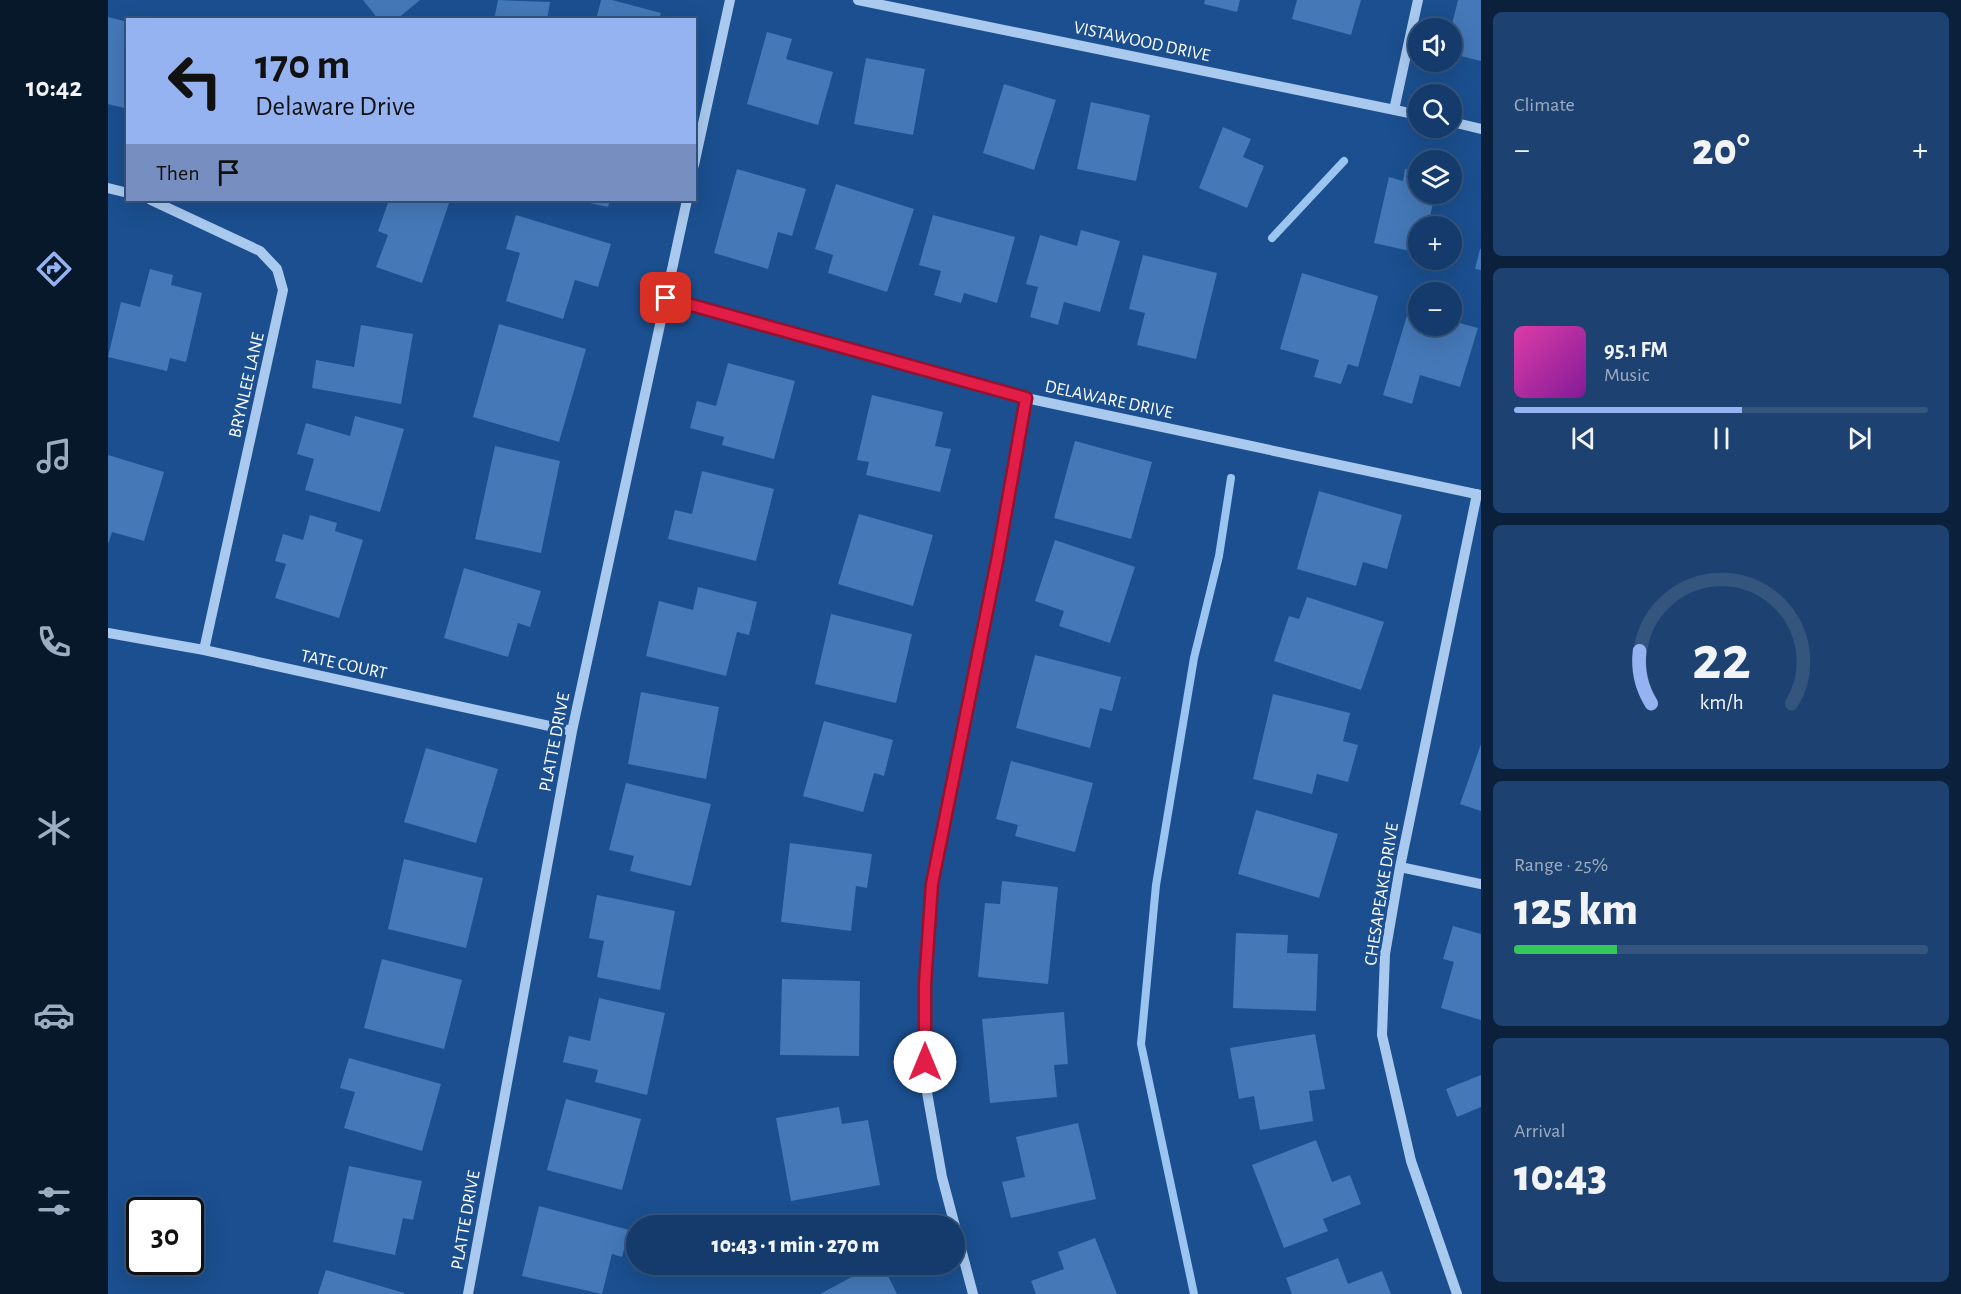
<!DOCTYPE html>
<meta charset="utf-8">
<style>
:root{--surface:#143b6b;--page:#1d4271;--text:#f1f3f6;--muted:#9dadc1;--line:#33557e;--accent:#95b2f1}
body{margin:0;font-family:"Alegreya Sans",sans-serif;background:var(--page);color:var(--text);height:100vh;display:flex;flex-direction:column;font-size:22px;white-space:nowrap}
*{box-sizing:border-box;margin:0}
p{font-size:20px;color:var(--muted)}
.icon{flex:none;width:33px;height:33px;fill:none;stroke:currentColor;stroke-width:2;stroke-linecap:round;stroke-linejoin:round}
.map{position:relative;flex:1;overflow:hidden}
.drawer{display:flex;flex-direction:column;gap:12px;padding:12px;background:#0b203b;width:480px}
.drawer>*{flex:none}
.hud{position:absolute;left:18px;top:18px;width:570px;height:183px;border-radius:0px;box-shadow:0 6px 24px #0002,0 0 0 2px var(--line);background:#95b2f1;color:#111;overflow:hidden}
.controls{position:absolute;left:1300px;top:18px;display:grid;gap:12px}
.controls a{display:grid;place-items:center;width:54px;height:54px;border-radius:50%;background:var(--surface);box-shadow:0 6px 24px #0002,0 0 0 2px var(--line);font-size:30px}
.speed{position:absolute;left:18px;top:1197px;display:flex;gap:12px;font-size:30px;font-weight:700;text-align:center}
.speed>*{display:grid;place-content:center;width:78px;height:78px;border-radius:50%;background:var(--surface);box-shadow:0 6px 24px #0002,0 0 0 2px var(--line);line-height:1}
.speed .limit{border:3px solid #111;border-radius:9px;background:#fff;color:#111}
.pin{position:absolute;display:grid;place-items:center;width:51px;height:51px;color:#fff;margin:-26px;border-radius:12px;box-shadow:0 3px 9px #0006}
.me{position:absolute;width:66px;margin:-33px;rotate:0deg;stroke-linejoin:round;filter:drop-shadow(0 0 4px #0008)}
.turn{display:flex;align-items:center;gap:21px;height:126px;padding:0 30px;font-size:27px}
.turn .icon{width:78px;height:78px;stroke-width:2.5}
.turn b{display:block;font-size:42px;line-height:51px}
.then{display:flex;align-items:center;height:57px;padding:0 30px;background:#0003;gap:12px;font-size:22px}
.big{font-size:45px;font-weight:800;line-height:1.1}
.drawer .card{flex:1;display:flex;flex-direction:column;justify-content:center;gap:9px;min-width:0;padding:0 21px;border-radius:9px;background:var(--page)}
.drawer .dial{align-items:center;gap:0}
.dial svg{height:156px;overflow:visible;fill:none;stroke:var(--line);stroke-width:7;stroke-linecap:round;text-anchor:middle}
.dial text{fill:var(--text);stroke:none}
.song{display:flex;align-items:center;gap:18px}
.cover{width:72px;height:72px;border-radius:9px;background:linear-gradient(135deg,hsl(320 70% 55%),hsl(290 70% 35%))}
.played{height:6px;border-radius:3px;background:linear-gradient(90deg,var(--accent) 55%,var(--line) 55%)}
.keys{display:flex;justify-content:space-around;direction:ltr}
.heat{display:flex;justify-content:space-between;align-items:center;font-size:33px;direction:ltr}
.charge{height:9px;border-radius:4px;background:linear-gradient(90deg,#34c759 25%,var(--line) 0)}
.trip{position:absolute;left:518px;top:1215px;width:339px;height:60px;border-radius:30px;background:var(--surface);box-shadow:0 6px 24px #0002,0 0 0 2px var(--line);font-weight:800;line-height:60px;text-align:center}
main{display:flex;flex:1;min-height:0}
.tabs{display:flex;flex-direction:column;width:108px;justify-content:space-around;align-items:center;background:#08182b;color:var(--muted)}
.tabs .icon{width:42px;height:42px}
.tabs .active{color:var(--accent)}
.tabs b{font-size:27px;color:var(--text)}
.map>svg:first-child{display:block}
</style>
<main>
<nav class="tabs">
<b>10:42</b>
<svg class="icon active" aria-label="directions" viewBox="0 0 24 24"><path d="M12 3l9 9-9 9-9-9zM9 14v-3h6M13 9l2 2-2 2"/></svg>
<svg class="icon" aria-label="music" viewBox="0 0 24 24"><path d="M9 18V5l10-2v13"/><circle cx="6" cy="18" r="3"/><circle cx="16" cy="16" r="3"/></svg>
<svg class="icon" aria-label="phone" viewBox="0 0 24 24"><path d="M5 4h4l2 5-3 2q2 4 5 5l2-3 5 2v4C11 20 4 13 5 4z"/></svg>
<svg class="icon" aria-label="climate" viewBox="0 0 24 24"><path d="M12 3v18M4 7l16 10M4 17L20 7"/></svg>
<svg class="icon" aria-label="car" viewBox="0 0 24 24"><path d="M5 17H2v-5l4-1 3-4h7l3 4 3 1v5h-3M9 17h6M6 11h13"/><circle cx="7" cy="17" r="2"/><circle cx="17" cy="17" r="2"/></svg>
<svg class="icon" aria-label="filters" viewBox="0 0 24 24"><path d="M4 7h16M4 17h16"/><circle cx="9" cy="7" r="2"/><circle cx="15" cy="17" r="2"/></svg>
</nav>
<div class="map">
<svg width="1373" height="1294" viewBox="0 0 1373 1294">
<rect width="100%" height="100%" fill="#1b4f8f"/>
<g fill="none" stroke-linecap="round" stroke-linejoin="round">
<path stroke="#9cc4f0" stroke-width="8" d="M1164,238L1236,161
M1086,1294L1033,1044L1048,885L1086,658L1111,556L1123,478"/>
</g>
<path fill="#4478b7" d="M255,0H312L288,20H271Z
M390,0L442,2L439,20H386Z
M493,0H504L553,13L551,20H488Z
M1097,0H1132L1129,12L1096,4Z
M1189,0H1253L1243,35L1184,19Z
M1350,0H1373V61L1344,54L1343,28Z
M0,17L20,22V109L0,104Z
M659,32L684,39L678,59L725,72L710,125L639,104Z
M758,58L817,69L805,135L746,124Z
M896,84L948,100L926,170L875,153Z
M983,102L1042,115L1028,181L969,169Z
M1115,127L1143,139L1135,157L1156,166L1139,208L1091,188Z
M629,169L698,189L684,236L670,232L660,269L606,253Z
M1297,169L1311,172V194H1327L1320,226H1311V253L1266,243L1281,177L1295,181Z
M728,184L806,209L779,292L720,273L725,255L707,249Z
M281,200H342L314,283L268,267L280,235L270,231Z
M468,200H502L500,207Z
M408,215L503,244L490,287L467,280L455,319L398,301L412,253L398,249Z
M825,215L907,237L889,303L856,293L853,303L826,295L833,271L811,265Z
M973,230L1012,241L992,312L956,302L950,325L922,317L930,287L918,284L932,235L969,246Z
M1372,249H1373V270L1367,269Z
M1035,255L1109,273L1088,359L1029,345L1037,313L1021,309Z
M42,269L65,275L63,285L94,293L78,362L62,358L59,371L0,357L13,302L32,307Z
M1194,273L1270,296L1250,367L1240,364L1233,384L1206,377L1211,360L1172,349Z
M1304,299L1311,301V326H1344V321L1370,328L1352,387L1312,375L1304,404L1275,395Z
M391,324L478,349L451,442L365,417Z
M253,325L305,334L293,404L204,388L208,360L246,367Z
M620,363L687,381L666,459L614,445L616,437L582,428L589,401L608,406Z
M764,395L835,412L827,446L843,449L832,492L758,475L761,462L749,460Z
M247,416L296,429L272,512L197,490L206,459L189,454L198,423L242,436Z
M967,441L1044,462L1023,539L946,518Z
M387,446L452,461L433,553L367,539Z
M0,455L56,472L36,541L4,532L0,544Z
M594,471L666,489L648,561L560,539L567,510L584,514Z
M1211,491L1294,515L1279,569L1255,562L1248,586L1189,569Z
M751,514L825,535L805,606L730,584Z
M202,515L229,523L227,531L255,540L231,618L167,598L178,564L167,561L175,534L195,540Z
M947,540L1027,567L1002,643L951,626L956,611L927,601Z
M356,568L433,591L422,627L410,623L400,657L336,638Z
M590,587L649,602L641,635L629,632L618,676L538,656L551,601L585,610Z
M1199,597L1276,622L1253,690L1166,661L1181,616L1191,619Z
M723,614L804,634L788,703L707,684Z
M927,655L1013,677L1004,711L992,708L982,748L908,728Z
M533,692L611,707L598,779L520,764Z
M1165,694L1242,713L1235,741L1250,745L1240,782L1209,774L1204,794L1145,779Z
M716,721L785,740L776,776L766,773L755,812L695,796Z
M1373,744V811L1352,804Z
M318,748L390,769L368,843L296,822Z
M903,761L985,783L967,852L907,836L910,825L888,819Z
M518,783L603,804L583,886L522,871L526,856L501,850Z
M1148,810L1230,834L1211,898L1130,874Z
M682,843L764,854L759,888L748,886L743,931L673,922Z
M296,859L375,878L358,948L280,929Z
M894,881L950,887L940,984L870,977L877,903L892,904Z
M489,895L567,911L552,990L489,977L496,941L481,938Z
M1345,926L1373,934V1020L1333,1008L1346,962L1335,959Z
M1128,933L1180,935L1179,953L1210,954L1208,1011L1125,1008Z
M274,959L354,980L336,1049L256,1028Z
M674,979L752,981L751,1056L672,1055Z
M491,998L557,1013L539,1095L487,1082L490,1070L455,1062L461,1036L482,1041Z
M956,1012L960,1064L946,1065L949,1097L882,1103L874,1019Z
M1207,1034L1217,1089L1201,1091L1205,1121L1152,1130L1146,1096L1131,1099L1122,1048Z
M241,1058L333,1084L314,1151L236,1128L247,1092L232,1088Z
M1373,1075V1107L1349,1117L1338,1089Z
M458,1099L533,1119L514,1190L439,1170Z
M731,1107L734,1124L760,1120L772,1185L683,1201L668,1118Z
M970,1123L988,1199L903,1218L894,1182L917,1177L908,1137Z
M1208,1140L1224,1182L1242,1175L1253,1204L1215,1219L1220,1231L1176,1248L1144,1165Z
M241,1166L314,1181L305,1220L295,1218L287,1255L225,1242Z
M431,1206L521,1230L514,1257L504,1254L494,1294L414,1276Z
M987,1238L1009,1294H928L923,1281L956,1269L950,1252Z
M1230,1258L1240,1284L1274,1271L1283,1294H1184L1178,1278Z
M768,1264H774L789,1294H712Z
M218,1270L296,1293V1294H210Z"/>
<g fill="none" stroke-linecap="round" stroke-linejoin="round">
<path stroke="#a9c9ee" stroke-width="10" d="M750,0L1311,115
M1286,110L1310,0
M1344,122L1373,129
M586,165L622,0
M0,188L20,193
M43,200L152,251L169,269L175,290L96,650
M558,298L918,398L1373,495
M0,633L96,650L464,731
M1292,867L1373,884
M360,1294L464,731L579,200
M865,1294L834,1177L817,1081V984L824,884L890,556L918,398
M1349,1294L1303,1161L1274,1035L1277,954L1292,867L1369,494"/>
</g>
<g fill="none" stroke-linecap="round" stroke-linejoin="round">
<defs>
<path id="route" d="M558,298L918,398L890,556L824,884L817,984V1062"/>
</defs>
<use href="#route" stroke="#92132f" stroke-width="15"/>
<use href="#route" stroke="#e11d48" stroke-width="10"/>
</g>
<g text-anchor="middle" stroke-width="6" stroke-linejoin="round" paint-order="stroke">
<g font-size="18" fill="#fff" stroke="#1b4f8f">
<text transform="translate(1034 41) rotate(12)" y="6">VISTAWOOD DRIVE</text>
<text transform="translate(138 385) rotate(-77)" y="6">BRYNLEE LANE</text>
<text transform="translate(1001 399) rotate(12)" y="6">DELAWARE DRIVE</text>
<text transform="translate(236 664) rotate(12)" y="6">TATE COURT</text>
<text transform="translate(446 742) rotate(-79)" y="6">PLATTE DRIVE</text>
<text transform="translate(1273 894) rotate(-81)" y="6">CHESAPEAKE DRIVE</text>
<text transform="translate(357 1220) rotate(-80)" y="6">PLATTE DRIVE</text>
</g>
</g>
</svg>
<div class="controls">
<a><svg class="icon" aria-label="sound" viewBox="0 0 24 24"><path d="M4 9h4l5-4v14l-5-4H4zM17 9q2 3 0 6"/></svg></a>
<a><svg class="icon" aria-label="search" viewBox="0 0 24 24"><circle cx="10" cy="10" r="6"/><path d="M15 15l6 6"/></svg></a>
<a><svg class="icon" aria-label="layers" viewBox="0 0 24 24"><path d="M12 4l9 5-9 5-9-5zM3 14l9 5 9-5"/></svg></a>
<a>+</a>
<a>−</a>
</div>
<div class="speed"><div class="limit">30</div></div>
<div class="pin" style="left:558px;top:298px;background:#d93025"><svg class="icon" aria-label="arrive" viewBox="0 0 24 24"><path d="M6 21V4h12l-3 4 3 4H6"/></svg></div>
<svg class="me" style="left:817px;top:1062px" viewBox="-20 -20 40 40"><circle r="19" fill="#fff"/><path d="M0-13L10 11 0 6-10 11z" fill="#e11d48"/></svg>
<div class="trip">10:43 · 1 min · 270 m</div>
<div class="hud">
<div class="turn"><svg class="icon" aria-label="left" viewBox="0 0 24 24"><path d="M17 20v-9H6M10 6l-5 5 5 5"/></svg><div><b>170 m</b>Delaware Drive</div></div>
<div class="then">Then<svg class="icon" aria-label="arrive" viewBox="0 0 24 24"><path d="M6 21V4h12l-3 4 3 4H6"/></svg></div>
</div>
</div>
<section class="drawer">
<div class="card"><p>Climate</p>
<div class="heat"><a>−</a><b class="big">20°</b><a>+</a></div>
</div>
<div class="card">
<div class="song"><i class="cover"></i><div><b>95.1 FM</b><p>Music</p></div></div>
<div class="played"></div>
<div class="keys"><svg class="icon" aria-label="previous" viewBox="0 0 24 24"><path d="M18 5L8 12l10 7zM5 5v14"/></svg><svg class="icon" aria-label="pause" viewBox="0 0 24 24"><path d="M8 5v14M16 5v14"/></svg><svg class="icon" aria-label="next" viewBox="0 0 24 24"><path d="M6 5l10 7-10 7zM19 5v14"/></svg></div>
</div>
<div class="card dial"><svg viewBox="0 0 100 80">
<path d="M14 69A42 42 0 1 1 86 69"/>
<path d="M14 69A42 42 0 0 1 8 42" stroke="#95b2f1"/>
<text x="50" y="56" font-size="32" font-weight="700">22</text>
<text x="50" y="72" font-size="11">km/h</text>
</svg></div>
<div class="card"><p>Range · 25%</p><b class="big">125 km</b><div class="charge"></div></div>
<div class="card"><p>Arrival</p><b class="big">10:43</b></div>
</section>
</main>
